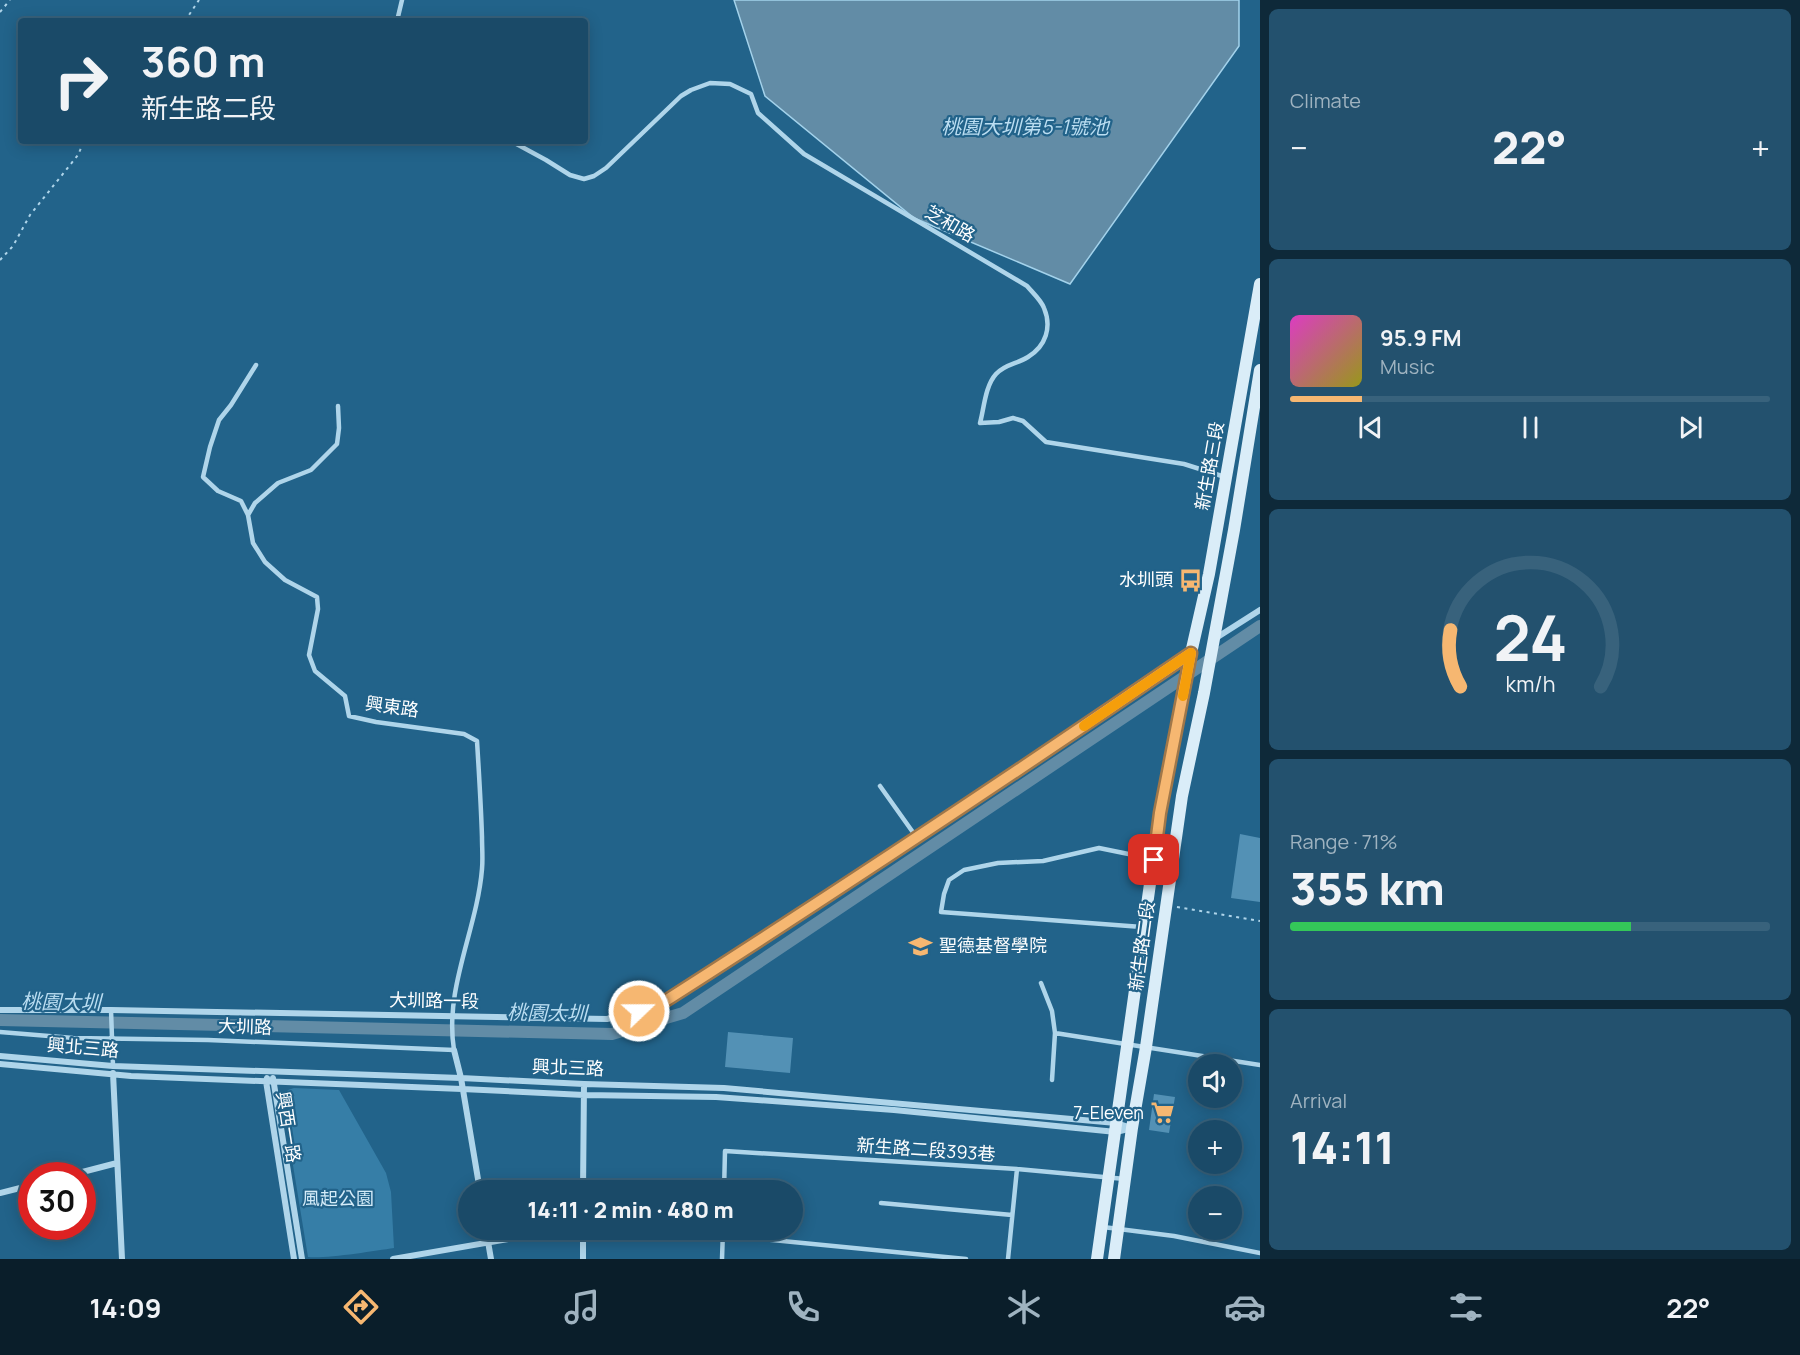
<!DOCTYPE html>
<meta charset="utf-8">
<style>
:root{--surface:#1a4a68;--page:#23516e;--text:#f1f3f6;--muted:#9fb3c0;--line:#38627c;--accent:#f6b771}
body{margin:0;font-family:Manrope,"Noto Sans TC",sans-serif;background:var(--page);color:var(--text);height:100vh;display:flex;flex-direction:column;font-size:22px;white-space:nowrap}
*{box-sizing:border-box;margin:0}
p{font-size:20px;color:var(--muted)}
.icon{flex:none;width:33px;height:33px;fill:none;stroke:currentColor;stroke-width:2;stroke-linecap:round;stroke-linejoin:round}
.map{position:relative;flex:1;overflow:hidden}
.drawer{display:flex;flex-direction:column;gap:9px;padding:9px;background:#0e2939;width:540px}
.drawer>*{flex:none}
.banner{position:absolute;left:18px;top:18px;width:570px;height:126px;border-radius:6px;box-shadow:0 3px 15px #0003,0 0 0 2px var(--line);background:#1a4a68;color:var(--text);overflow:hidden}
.controls{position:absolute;left:1188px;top:1054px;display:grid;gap:12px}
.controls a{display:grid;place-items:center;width:54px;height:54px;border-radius:50%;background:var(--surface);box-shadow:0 3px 15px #0003,0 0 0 2px var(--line);font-size:30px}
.speed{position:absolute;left:18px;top:1162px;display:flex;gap:12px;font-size:30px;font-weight:700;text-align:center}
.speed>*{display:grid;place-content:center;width:78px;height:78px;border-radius:50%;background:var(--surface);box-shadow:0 3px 15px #0003,0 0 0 2px var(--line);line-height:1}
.speed .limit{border:9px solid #d22;background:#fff;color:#111}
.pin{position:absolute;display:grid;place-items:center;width:51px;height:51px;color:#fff;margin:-26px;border-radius:12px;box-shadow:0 3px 9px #0006}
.me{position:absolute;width:66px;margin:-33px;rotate:68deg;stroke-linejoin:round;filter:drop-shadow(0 0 4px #0008)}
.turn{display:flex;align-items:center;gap:21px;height:126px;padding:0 24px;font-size:27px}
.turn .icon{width:78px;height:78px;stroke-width:2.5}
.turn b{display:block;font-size:42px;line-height:51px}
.big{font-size:45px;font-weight:800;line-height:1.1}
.drawer .widget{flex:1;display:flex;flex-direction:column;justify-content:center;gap:9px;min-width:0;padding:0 21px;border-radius:9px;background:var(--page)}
.drawer .dial{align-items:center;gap:0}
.dial svg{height:156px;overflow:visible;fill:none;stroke:var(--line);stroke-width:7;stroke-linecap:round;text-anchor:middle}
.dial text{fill:var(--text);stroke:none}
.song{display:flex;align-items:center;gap:18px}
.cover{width:72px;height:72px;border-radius:9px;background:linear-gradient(135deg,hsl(310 70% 55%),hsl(60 70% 35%))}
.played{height:6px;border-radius:3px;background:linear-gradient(90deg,var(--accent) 15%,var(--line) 15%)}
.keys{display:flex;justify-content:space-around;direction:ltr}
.heat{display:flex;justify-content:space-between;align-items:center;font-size:33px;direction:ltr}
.charge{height:9px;border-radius:4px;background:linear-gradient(90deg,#34c759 71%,var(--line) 0)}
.trip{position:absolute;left:458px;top:1180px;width:345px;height:60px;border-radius:30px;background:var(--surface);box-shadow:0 3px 15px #0003,0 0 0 2px var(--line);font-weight:800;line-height:60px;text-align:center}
.tabs{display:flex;height:96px;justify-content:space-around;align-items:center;background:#0a1e2a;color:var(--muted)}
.tabs .icon{width:42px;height:42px}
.tabs .selected{color:var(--accent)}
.tabs b{font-size:27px;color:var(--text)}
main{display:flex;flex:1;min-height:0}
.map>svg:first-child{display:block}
</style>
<main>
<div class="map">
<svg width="1260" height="1259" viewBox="0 0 1260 1259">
<rect width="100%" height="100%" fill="#22638a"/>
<path fill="#367ea7" d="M294,1088L339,1090L386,1173L391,1192L394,1248C374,1251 325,1259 308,1257L282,1098L288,1090Z"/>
<path fill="#628ca6" stroke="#a3d2eb" stroke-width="1.5" d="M734,0H1239V46L1070,284L914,218L765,96Z"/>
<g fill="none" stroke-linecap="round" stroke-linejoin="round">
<path stroke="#628ca6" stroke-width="12" d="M0,1020L612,1034L683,1013L1260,626"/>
</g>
<path fill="#5391b5" d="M1240,834L1260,838V902L1231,898Z
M728,1032L793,1038L790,1073L725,1067Z
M1154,1094L1175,1097L1169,1133L1149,1130Z"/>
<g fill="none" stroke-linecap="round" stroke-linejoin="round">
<path stroke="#afd5ea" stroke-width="2" stroke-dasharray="3 4.5" stroke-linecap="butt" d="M0,12L10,0
M185,21L199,0
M0,260L13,246L30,215L78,155L84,141
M1177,907L1260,921"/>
<path stroke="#afd5ea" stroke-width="4.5" d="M397,21L402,0
M511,141L546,160L570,175L584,179L594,176L606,168L681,96L691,90L710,83L730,84L751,94L758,113L804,154L1027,286C1032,292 1041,300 1044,308C1052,327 1046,346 1028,357C1017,364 1005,364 996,374C985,386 984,409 980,423L999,422L1013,418L1023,421L1046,442L1184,464L1225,477
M248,515L255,503L278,483L311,470L337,444L339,428L338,406
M880,786L917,838
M1142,927L941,912L944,894L949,880L964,870L998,863L1043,861L1099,848L1153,859
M1041,983L1052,1011L1055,1033L1260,1065
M111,1010L113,1066
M0,1032L73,1038L208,1040L454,1050C444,988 477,930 482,869C483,859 482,848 482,837C481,805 479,773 477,741L464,734L376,722L349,716L345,696L315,671L309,655L318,609L317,597L285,580L265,562L253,543L248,515L241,501L218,491L203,477L210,447L219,420L231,405L256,365
M1052,1080L1055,1033
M724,1191L725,1151L1017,1169L1125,1179
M881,1203L1012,1215
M1103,1227L1174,1236L1260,1253
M642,1230L722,1235L966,1259
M722,1259L723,1230
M1008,1259L1017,1169"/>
<path stroke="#afd5ea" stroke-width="6" d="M1216,638L1260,610
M0,1010H111L607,1019L655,1007L750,948L1002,782L1191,654
M454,1050L461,1078L480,1191
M0,1056L113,1066L461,1078L584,1084L724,1088L1116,1123L1132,1128
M0,1064L131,1076L462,1089L584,1095L716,1097L894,1110L1116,1132L1132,1128
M113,1073L122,1259
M267,1078L266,1081L294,1259
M273,1078L302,1259
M67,1176L117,1163
M583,1191L584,1084
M0,1193L32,1185
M486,1230L491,1259
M393,1259L561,1230
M583,1259V1230"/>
<path stroke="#daedf8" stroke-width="12" d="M1097,1259L1160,813L1191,653L1209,574L1260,284
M1114,1259L1132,1128L1146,1047L1182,796L1204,693L1234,530L1260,370"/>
</g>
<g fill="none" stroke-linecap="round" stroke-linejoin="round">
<defs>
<path id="route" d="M639,1011L656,1007C836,892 1014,774 1191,653L1160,813L1154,860"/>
</defs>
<use href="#route" stroke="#a07749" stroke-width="15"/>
<use href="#route" stroke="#f6b771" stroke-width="10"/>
<path stroke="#f59e0b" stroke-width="10" d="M1084,726L1191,653L1183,696"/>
</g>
<defs>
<symbol id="bus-bare" viewBox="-9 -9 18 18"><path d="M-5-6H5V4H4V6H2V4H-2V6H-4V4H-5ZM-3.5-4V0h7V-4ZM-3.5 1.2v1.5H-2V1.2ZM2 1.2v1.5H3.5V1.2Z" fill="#f6b771" stroke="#22638a" stroke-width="2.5" paint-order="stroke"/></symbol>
<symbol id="university-bare" viewBox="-9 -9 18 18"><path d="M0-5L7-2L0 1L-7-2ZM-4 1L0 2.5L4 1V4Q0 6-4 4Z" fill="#f6b771" stroke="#22638a" stroke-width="2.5" paint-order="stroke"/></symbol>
<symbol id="supermarket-bare" viewBox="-9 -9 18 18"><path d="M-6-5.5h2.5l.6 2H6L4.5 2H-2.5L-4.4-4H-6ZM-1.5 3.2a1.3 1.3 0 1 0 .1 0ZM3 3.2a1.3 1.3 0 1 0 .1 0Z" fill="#f6b771" stroke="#22638a" stroke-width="2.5" paint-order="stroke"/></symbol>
</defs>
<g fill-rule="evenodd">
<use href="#bus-bare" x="1174" y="564" width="33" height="33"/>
<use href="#university-bare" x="904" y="930" width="33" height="33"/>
<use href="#supermarket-bare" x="1146" y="1096" width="33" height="33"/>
</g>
<g text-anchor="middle" stroke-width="4.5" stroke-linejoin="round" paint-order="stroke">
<g font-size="18" fill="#fff" stroke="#22638a">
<text transform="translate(950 224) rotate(30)" y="6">芝和路</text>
<text transform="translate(1210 466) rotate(-80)" y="6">新生路三段</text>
<text transform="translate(392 707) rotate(8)" y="6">興東路</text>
<text transform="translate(1142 946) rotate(-82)" y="6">新生路二段</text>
<text transform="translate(434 1001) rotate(1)" y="6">大圳路一段</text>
<text transform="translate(245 1027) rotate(2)" y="6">大圳路</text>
<text transform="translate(83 1048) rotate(5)" y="6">興北三路</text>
<text transform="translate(568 1068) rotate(2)" y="6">興北三路</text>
<text transform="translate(288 1127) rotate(81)" y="6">興西一路</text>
<text transform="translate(926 1150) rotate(4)" y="6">新生路二段393巷</text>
</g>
<g font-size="18" fill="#fff" stroke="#22638a" text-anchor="end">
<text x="1173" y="586">水圳頭</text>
<text x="939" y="952" text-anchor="start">聖德基督學院</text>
<text x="1144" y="1119">7-Eleven</text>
</g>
<g font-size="18" fill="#d3ebf8" stroke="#22638a">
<text x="338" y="1205">風起公園</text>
</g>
<g font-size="20" font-style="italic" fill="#bbdef2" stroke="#22638a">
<text x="1025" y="134">桃園大圳第5-1號池</text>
<text transform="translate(61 1002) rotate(1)" y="7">桃園大圳</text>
<text transform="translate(547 1013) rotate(1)" y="7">桃園大圳</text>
</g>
</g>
</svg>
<div class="controls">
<a><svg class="icon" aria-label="sound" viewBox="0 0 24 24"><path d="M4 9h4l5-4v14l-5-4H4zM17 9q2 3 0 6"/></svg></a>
<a>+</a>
<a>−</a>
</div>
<div class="speed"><div class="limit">30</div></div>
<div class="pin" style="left:1154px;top:860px;background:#d93025"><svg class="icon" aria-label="arrive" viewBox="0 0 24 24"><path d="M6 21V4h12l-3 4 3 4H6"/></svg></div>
<svg class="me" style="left:639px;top:1011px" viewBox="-20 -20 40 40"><circle r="17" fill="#f6b771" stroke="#fff" stroke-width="3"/><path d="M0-11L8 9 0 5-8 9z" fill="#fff"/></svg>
<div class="trip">14:11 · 2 min · 480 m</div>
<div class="banner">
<div class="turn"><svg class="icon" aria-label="right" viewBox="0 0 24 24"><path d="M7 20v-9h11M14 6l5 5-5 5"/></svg><div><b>360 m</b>新生路二段</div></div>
</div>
</div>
<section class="drawer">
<div class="widget"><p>Climate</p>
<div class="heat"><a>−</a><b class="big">22°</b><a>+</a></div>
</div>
<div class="widget">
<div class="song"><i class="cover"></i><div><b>95.9 FM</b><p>Music</p></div></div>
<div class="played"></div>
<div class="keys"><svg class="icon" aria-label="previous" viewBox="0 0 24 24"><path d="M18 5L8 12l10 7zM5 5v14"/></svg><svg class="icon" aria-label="pause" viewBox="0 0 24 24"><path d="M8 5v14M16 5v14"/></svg><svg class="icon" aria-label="next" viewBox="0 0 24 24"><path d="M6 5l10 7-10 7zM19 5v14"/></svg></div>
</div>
<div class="widget dial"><svg viewBox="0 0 100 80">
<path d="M14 69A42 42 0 1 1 86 69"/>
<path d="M14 69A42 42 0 0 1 9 40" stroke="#f6b771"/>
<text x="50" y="56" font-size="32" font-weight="700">24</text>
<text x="50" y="72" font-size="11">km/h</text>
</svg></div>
<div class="widget"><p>Range · 71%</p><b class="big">355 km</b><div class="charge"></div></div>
<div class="widget"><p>Arrival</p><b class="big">14:11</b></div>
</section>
</main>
<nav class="tabs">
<b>14:09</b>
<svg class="icon selected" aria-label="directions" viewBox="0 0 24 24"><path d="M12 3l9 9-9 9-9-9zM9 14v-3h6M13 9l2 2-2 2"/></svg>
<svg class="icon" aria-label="music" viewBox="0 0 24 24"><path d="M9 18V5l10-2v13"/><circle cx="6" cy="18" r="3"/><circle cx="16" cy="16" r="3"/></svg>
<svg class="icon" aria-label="phone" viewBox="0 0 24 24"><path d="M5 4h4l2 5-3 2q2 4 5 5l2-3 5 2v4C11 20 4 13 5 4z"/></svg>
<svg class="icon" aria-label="climate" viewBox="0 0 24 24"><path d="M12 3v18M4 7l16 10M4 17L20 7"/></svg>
<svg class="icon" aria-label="car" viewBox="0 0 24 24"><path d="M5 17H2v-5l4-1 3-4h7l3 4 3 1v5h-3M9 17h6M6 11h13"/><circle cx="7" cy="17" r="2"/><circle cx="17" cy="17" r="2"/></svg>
<svg class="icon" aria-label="filters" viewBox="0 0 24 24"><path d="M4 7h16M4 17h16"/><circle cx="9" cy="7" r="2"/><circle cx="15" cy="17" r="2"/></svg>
<b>22°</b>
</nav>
